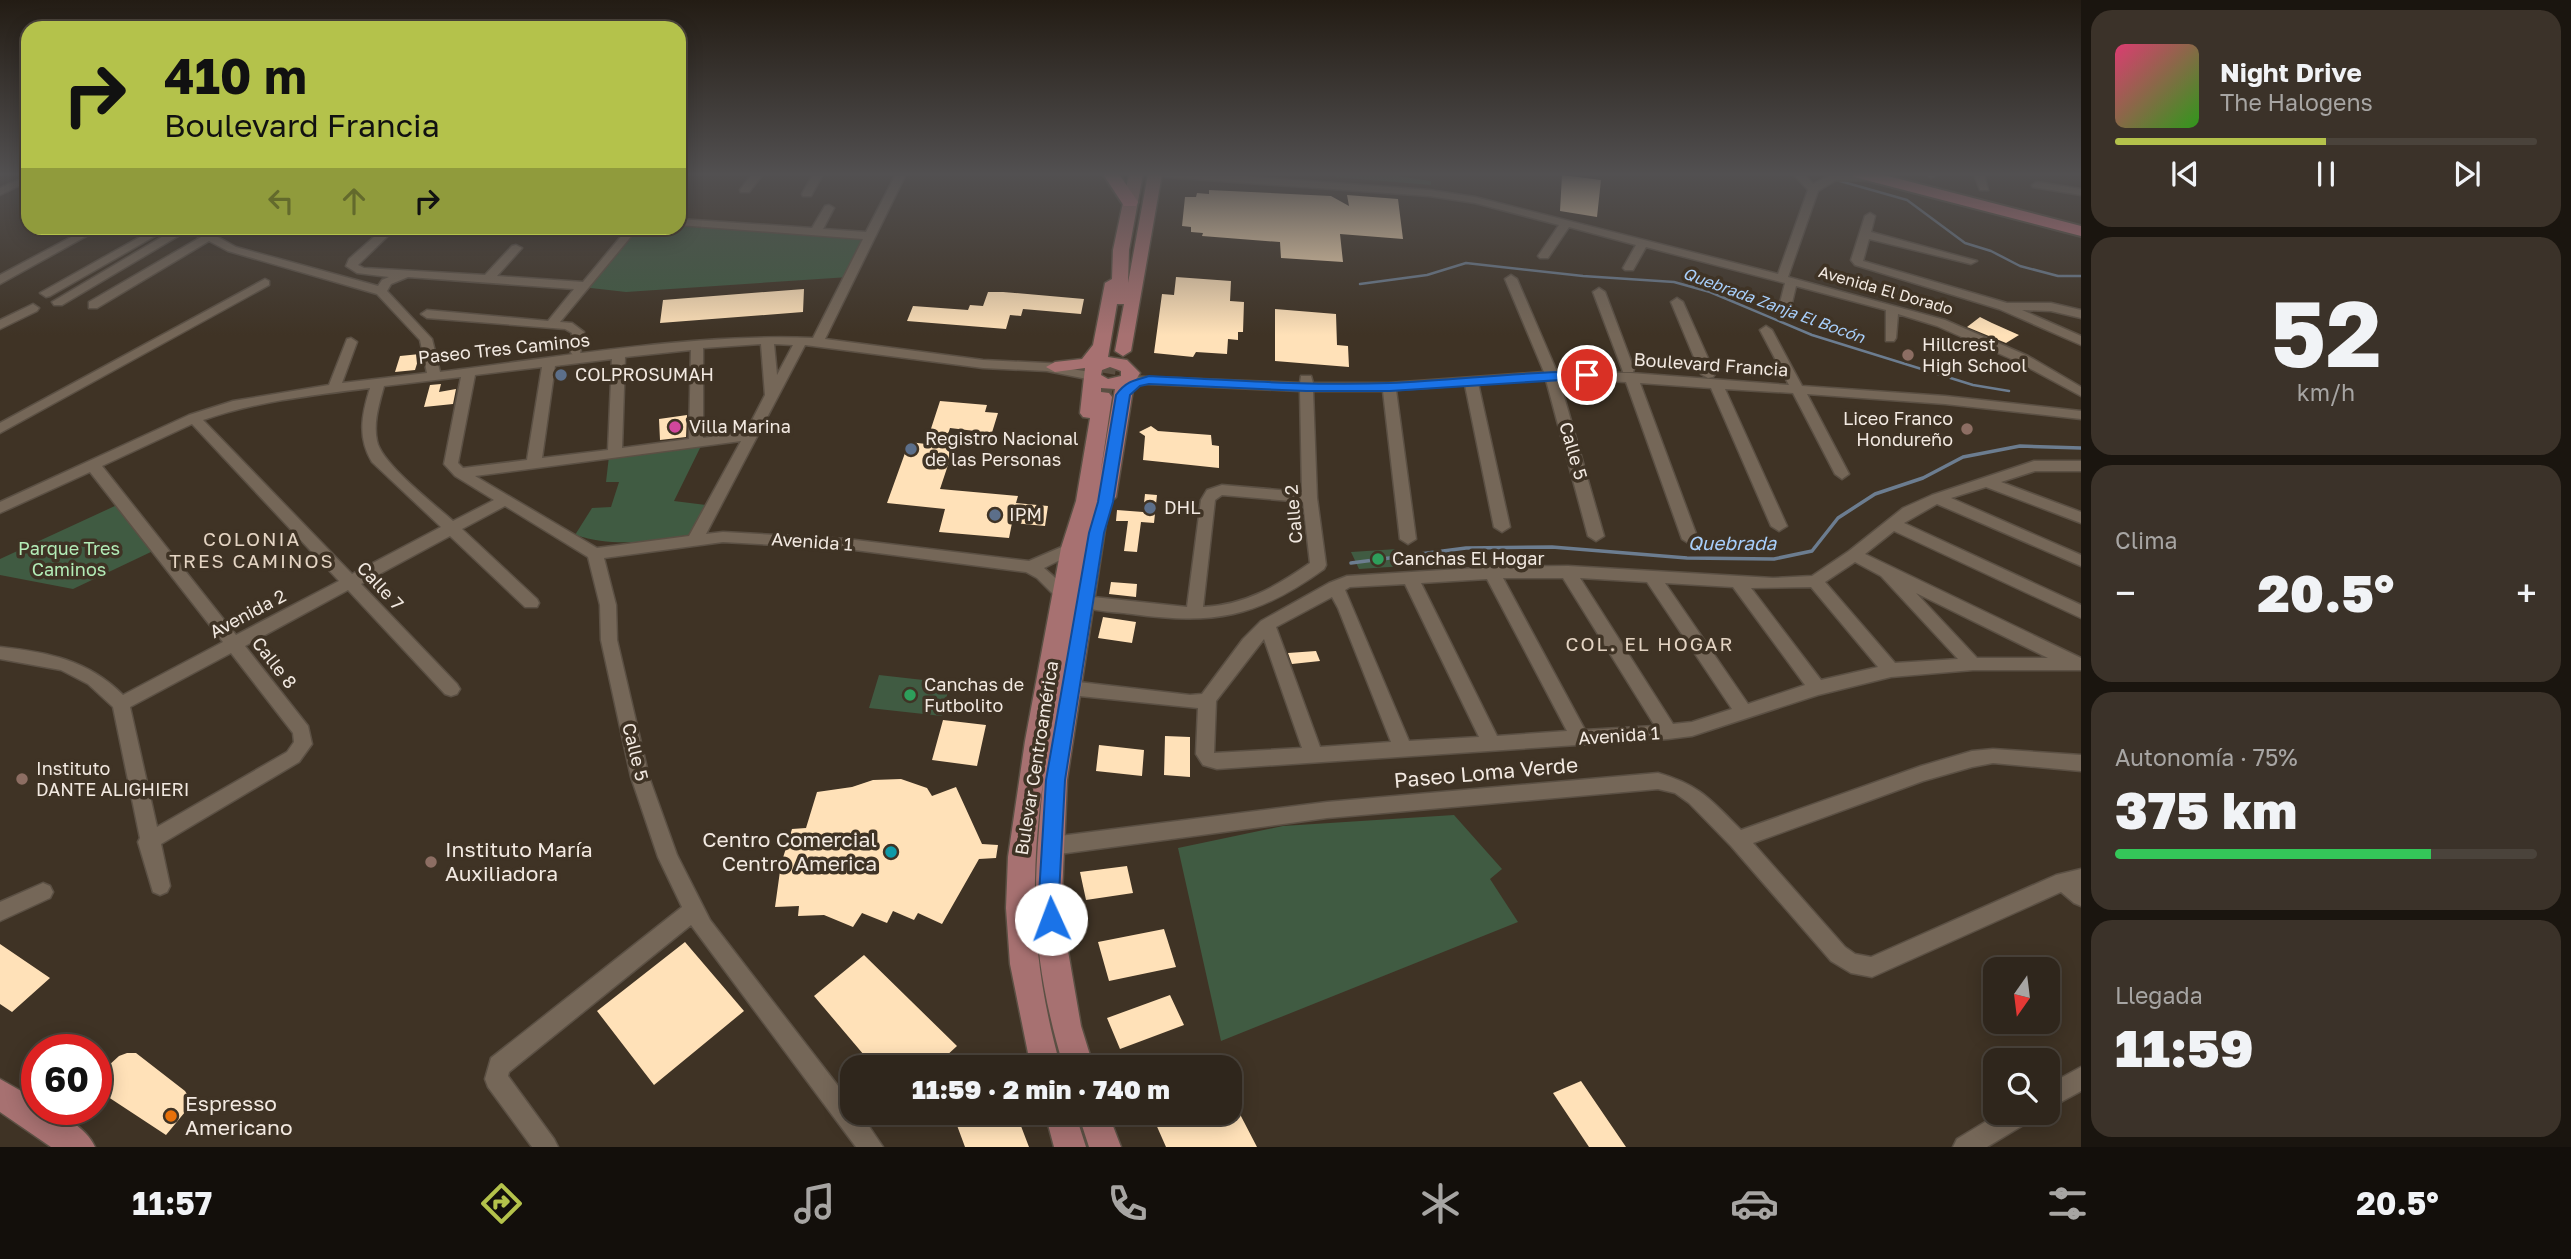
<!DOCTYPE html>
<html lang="es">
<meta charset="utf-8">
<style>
:root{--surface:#2f261c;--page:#3b3229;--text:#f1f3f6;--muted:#a7a5a3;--line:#4a433b;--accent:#b4c24b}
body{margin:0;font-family:"Golos Text",sans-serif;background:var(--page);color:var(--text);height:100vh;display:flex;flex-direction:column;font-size:26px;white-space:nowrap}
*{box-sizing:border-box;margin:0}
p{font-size:23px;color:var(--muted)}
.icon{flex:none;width:38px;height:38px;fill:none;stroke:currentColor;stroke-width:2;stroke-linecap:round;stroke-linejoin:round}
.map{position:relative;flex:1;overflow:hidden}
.side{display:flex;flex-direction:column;gap:10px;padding:10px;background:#1a150f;width:490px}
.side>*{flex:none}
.guide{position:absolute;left:21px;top:21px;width:665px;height:214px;border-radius:21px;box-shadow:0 4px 18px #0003,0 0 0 2px var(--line);background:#b4c24b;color:#111;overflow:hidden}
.needle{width:46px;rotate:194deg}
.controls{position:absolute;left:1983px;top:957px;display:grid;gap:14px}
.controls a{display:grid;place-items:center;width:77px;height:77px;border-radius:14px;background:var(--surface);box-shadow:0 4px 18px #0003,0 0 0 2px var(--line);font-size:35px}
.speed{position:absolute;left:21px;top:1034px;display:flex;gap:14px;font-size:35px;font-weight:700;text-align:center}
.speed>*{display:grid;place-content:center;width:91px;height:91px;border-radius:50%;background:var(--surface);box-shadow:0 4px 18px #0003,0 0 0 2px var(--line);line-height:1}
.speed .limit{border:10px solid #d22;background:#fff;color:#111}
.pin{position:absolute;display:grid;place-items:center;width:60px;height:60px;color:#fff;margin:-30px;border:4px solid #fff;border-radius:50%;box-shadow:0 2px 7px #0007}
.me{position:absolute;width:77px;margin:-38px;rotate:358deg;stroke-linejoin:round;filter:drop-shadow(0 0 5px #0008)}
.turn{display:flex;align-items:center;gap:24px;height:147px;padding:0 28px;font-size:32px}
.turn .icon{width:91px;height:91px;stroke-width:2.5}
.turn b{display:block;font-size:49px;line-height:60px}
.lanes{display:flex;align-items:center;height:66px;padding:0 28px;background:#0003;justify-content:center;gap:35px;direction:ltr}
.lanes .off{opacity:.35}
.big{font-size:52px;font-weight:800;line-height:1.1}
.side .tile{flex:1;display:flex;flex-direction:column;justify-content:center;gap:10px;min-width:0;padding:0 24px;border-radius:21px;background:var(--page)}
.side .dial{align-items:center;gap:0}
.dial b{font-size:91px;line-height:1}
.song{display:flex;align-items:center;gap:21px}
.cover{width:84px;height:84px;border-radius:10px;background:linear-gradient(135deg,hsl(340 70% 55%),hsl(110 70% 35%))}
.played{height:7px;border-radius:4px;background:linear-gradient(90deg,var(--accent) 50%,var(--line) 50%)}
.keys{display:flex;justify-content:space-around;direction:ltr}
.heat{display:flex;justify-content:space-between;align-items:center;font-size:38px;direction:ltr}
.charge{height:10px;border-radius:5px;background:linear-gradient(90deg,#34c759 75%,var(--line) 0)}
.trip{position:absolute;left:840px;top:1055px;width:402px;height:70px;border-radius:21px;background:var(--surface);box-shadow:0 4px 18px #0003,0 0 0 2px var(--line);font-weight:800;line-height:70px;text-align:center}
.menu{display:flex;height:112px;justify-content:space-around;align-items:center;background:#130f0b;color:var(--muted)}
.menu .icon{width:49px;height:49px}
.menu .active{color:var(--accent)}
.menu b{font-size:32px;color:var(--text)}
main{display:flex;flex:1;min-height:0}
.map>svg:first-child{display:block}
</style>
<main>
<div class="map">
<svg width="2081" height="1147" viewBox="0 0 2081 1147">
<rect width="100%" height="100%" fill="#3f3325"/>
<path fill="#405b42" d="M1336,174H1383L1431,181V185L1335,177Z
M679,223L869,237L849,277L626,292L582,287L633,228H679Z
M702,444L674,501L706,505L689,535C647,541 618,548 575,535L592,508L611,507L619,482H606L609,456Z
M117,505L153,551L73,589L0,575V559Z
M1397,549L1405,566L1359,569L1351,552Z
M879,675L950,683L942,716L869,708Z
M1454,815L1502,869L1490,879L1518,922L1221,1041L1178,848L1283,826Z"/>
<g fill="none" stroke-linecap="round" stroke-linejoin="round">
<path stroke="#6c7d90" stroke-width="2.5" d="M1840,181L1907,200L1965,243L1991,251L2020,266L2058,276H2081
M1360,284L1427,275L1466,263L1583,276L1674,282L1710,292L1812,335L1973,385L2009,391"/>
<path stroke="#6c7d90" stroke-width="3.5" d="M1351,563L1466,548L1552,547L1687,558L1774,559L1812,551L1838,518L1875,494L1923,478L1963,457L2020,446L2081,448"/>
</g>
<path fill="#ffe1b8" d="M1562,175L1601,180L1597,217L1560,211Z
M1209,190L1331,196L1349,206L1347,195L1398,199L1403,239L1340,234L1343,262L1281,258L1280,242L1202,236L1203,233L1191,232V227L1182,226L1185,197H1196L1197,193L1209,194Z
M1176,277L1231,281L1230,301L1244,302L1243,332H1238V340L1228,339L1227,354L1196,352L1193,357L1154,353L1162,294L1174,295Z
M804,289L803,312L660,323L663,300Z
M988,292H1003L1084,299L1081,314L1023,309L1021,316L1010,315L1006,329L907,321L913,306L968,310L970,305L983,306Z
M1275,309L1336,314L1337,345L1348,346L1349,367L1275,361Z
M1980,317L1992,323L2019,335L2006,343L1967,327Z
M420,354L415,370L395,372L400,356Z
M441,384L439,392L456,389L453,404L424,407L430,385Z
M940,401L987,405L985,412L998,413L990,439L973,438L975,431L950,428L944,446L954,447L940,489L1018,496L1016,503L1048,506L1045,526L1012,523L1009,538L939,532L945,509L887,503L909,442L926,444Z
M687,415L686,437L660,440L659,419Z
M1151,426L1158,431L1211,435L1212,445L1219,446V468L1143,460L1145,436L1139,432Z
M1145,494L1157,495L1154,523L1141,522L1137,552L1124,551L1128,521H1116L1117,510L1143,512Z
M1111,582L1137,584L1136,597L1109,594Z
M1103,617L1136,622L1132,643L1098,638Z
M1316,651L1320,661L1292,664L1288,653Z
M943,720L986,725L977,766L932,760Z
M1165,736L1190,737V777L1164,775Z
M1099,745L1144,750L1142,776L1096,771Z
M901,779L927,788L932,796L956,787L982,844L998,845L996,858L979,859L942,924L918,913L914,920L893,911L887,923L862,913L853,927L824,915L798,916L799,906L775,907L781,864L792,829L806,828L817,792L852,787L873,780Z
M1127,866L1133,893L1086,900L1080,872Z
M1164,929L1176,967L1109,981L1098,942Z
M685,942L744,1011L654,1085L597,1011Z
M0,944L50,978L12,1012L0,1004Z
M864,955L957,1046L933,1068H875L814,996Z
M1170,995L1184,1025L1120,1049L1107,1018Z
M127,1053H136L185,1091L190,1099L185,1112L166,1135L96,1089V1077L119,1056Z
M1581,1081L1626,1147H1589L1553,1093Z
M1230,1095L1257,1147H1166L1151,1113H1230Z
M971,1113H1016L1029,1147H965L955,1120Z"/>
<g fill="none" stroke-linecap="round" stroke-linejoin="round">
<path stroke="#5a4e41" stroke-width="16" stroke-dasharray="16 8" stroke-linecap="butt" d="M1103,397L1111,350"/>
<defs>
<path id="minor" d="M752,174H763L749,192H741L740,190Z
M813,174H823L811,196H803L802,194Z
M896,174H906L825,339L983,360L1065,364L1070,365L1071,369L1097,373L1099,376L1092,380L1047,371L983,368L805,345L706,534L723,532L847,539L1029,561L1071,543L1076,544L1079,548L1076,552L1044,568L1069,590L1071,594L1069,598H1057L1037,578L1026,572L847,549L723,542L604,558L616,605L617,640L649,777L677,855L710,920L852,1104V1113H860L883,1147H856L691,925L509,1072L508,1076L554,1139L558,1147H532L488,1087L485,1079L491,1058L682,907L658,857L631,777L601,640L600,605L588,557L505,506L462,529L537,599L539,603L537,607H525L450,536L361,584L457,684L460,689L457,694L451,696L445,694L348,590L245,646L308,726L312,744L299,762L161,844L170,886L167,892L160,895L153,892L138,842L140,838L113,707L88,684L61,670L0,659V647C47,652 88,660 123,695L223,642L90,472L0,513V502L189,415L233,401L329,385L347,339L351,338L357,342L342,383L427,373L420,340L377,294L228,251L209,241L97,308H89V302L201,237L185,232L62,305H54L52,302L177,228L207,231L236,247L378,286L382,280L389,277L357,273L346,266L349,259L384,228H396L358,265L364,268L485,275L512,246L516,245L522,248L497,276L583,282L628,228H638L560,322L572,323L584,332L580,354H572L570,351L572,333L565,329L427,318L421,314L427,310L548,321L574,289L408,277L391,284L387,291L432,339L440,372C561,357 691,333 813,338L863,239L679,225V219L812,228L825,206L829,205L834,208L823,229L866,232ZM761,344L765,395L746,432L703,438V348ZM774,344L793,345L777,375ZM691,350L689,439L622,448L625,357ZM612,359L608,450L542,458L555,366ZM542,367L527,460L463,468L458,463L475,375ZM461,377L444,464L455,476L494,500L453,521C434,504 381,463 377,441C373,423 379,404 384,386ZM370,388C362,414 357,437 372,462L441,527L352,574L203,420C258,401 313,395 370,388ZM192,424L339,581L236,635L102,466ZM741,441L689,536L597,548L475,476ZM231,653L293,733L294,742L287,752L157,827L130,707Z
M1161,174H1214L1429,190L1475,197L1778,274L1808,190L1793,174H1804L1813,184L1832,174L1874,176L1879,179L1878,181L1836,180L1818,191L1788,277L1945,320L2028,356L2081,387V396L2018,362L1937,326L1898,314L1896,338L1894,341H1886V310L1796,286L1791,307L1785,311L1781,310L1779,307L1785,283L1646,247L1633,270H1625L1623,268L1636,245L1569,227L1548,258H1540L1538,256L1559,225L1475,203L1429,196L1166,177Z
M1926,174H1936V175L1931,178Z
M1974,174H1984L1988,190H1980Z
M18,180L27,182L0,195V188Z
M2037,182L2081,189V195L2033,187L2032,185Z
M1870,213L1875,216L1871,232L1977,261L1971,264L1869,239L1863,261L2007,303H2051L2081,310V318L2051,311L2022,310L2081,336V345L1999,309L1855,265L1851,260L1865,216Z
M88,228H101L0,284V275Z
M156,228H169L50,296L46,297L40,293Z
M443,228H455L445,234L439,231Z
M1511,275L1517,279L1557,372L1631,373L1789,385L1760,330L1766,326L1772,330L1802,386L1945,396L2081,411V419L1945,404L1807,394L1849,474L1842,479L1835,474L1793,393L1725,389L1787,526L1779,531L1771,526L1711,388L1640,383L1698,539L1690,544L1682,539L1626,382L1559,379L1604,536L1596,541L1588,536L1546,380L1478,383L1510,527L1502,532L1494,527L1465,385L1396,390L1416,539L1408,544L1400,539L1383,391H1313L1317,498L1326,565L1324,569C1256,618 1214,625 1132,614C1114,612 1095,611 1078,606L1076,602L1084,596L1187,607L1201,500L1207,490L1222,485L1302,492L1300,391L1128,383L1121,379L1123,376L1300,383L1301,376H1311L1313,383H1389L1544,372L1505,279ZM1222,495L1303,502L1310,563C1277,586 1245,605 1203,607L1215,500Z
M265,279L269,281V285L0,433V423Z
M1599,288L1605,292L1634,369L1633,372H1623L1622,369L1593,292Z
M1677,298L1683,302L1715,374L1713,377L1708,378L1701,374L1671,302Z
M33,304L39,308L37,311L0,329V320Z
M2034,461H2081V471H2035L2001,482L2081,512V523L1986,487L1951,498L2081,555V566L1937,504L1904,523L2081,605V618L1894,531L1865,554L2081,658V670H1973L1891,677L1818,695L1692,736L1668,739L1217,769L1203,765L1196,754L1198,708L1070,695L1064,693L1061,688L1064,683L1070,681L1190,695L1202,694L1243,639L1261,621L1329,583L1347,576L1492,567L1568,566L1773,578L1812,576L1849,551L1903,508L1932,495ZM1855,562L1881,576L1958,659L1895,663L1825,582ZM1503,578H1563L1655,726L1585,730ZM1580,578L1647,582L1732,709L1692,722L1673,724ZM1487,579L1567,731L1497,736L1421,583ZM1665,583L1733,587L1805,685L1748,704ZM1405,584L1479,737L1409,741L1345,590L1350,587ZM1811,587L1878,667L1821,680L1751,588ZM1916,593L2048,658H1977ZM1332,597L1338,608L1391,742L1320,747L1276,627ZM1264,639L1302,748L1214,753L1216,701Z
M1993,749L2081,755V771L1993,763L1972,767L1923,781L1753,843L1845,947L1855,954L1871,957L2056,875L2081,869V906L2074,903L2061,892L1872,977L1851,973L1831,961L1731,846L1689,803L1675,793L1658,789L1327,818L1052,855L1045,852L1042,846L1045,840L1052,837L1327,802L1658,773C1700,785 1711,800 1741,830L1921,766L1972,751Z
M43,883L50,886L53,892L50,898L0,921V902Z
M2081,1067V1091L2048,1109V1085Z
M2000,1113H2034L2030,1121L1987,1147H1953L1957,1139Z"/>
<path id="major" d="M1129,174H1143L1129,250L1128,283L1148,174H1162L1131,351L1123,356L1115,351L1124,304H1117L1108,357L1127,360L1140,373L1134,383L1116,497L1109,503L1067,780L1062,895L1068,951L1081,1026L1094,1068H1064C1047,1012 1035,952 1036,894C1036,857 1040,819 1043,782C1029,887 1032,965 1061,1068H1031L1010,964L1006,908L1008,857L1025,741L1061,548L1076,501L1090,418L1083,417L1080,413L1085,368L1055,372L1046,367L1055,362L1082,359L1093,345L1105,283L1112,279L1113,250ZM1110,367L1121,371V376L1108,379L1101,375L1102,370ZM1101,388L1115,389L1100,476L1112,397L1109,393L1101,392Z
M0,1079L37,1100V1110C58,1110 87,1128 95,1147H51L0,1112Z
M1045,1113H1075L1086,1147H1054Z
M1078,1113H1108L1121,1147H1089Z"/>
<path id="highway" d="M1103,174H1119L1138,202L1136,206H1124Z
M1852,174H1880L2081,226V236L1854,177Z"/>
</defs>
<use href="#minor" stroke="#5b5044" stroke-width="3"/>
<use href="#major" stroke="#5b5044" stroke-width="3"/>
<use href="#highway" stroke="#5b5044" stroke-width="4"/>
<use href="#minor" fill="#756758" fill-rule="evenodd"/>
<use href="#major" fill="#a77171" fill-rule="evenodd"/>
<use href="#highway" fill="#c87782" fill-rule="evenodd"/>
</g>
<linearGradient id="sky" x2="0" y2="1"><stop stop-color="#231c14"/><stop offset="0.52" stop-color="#525051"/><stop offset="1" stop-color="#525051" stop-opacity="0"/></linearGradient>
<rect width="2081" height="335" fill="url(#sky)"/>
<path fill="#1a73e8" stroke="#114b97" stroke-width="2" d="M1587,371L1592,372V378L1390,391H1306L1149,384L1140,386L1130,395L1113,502L1104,533L1065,780L1059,895L1061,919L1058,926L1051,929L1044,926L1039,895L1046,780L1089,533L1098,502L1116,395C1125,382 1134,380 1149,376C1229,380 1309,386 1390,383C1456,380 1521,372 1587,371Z"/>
<g fill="#8d6e63" stroke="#3f3325" stroke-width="2.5">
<circle cx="1908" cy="355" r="7"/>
<circle cx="1967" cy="429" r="7"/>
<circle cx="22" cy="779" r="7"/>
<circle cx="431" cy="862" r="7"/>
</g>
<g fill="#5c6f8a" stroke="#3f3325" stroke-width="2.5">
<circle cx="561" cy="375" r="7"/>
<circle cx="911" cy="449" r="7"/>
<circle cx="1150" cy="508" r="7"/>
<circle cx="995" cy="515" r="7"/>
</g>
<circle fill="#d1479c" stroke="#3f3325" stroke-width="2.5" cx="675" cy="427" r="7"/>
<g fill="#2e9e5b" stroke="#3f3325" stroke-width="2.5">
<circle cx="1378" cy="559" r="7"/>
<circle cx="910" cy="695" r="7"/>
</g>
<circle fill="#0f9aa8" stroke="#3f3325" stroke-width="2.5" cx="891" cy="852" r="7"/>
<circle fill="#e8710a" stroke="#3f3325" stroke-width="2.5" cx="171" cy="1116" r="7"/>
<g text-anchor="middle" stroke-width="7" stroke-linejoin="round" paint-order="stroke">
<g font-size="16" fill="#f2e9e1" stroke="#3f3325">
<text transform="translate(1886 290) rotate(16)" y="6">Avenida El Dorado</text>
</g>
<g font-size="16" font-style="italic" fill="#a8cffb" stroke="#3f3325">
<text transform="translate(1774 305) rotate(20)" y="6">Quebrada Zanja El Bocón</text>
</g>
<g font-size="18" fill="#f2e9e1" stroke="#3f3325" text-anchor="start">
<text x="1922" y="351">Hillcrest<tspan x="1922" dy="21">High School</tspan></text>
<text x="575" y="381">COLPROSUMAH</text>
<text x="1953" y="425" text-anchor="end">Liceo Franco<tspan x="1953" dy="21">Hondureño</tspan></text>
<text x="689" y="433">Villa Marina</text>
<text x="925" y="445">Registro Nacional<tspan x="925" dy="21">de las Personas</tspan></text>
<text x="1164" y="514">DHL</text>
<text x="1009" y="521">IPM</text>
<text x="1392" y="565">Canchas El Hogar</text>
<text x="924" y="691">Canchas de<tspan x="924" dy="21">Futbolito</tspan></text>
<text x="36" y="775">Instituto<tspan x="36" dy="21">DANTE ALIGHIERI</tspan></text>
</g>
<g font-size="18" fill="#f2e9e1" stroke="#3f3325">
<text transform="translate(504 349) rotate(-6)" y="6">Paseo Tres Caminos</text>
<text transform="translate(1711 365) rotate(4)" y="6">Boulevard Francia</text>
<text transform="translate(1573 451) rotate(74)" y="6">Calle 5</text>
<text transform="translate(1294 514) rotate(-95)" y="6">Calle 2</text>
<text transform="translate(812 542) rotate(4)" y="6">Avenida 1</text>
<text transform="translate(380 586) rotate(47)" y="6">Calle 7</text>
<text transform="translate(248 614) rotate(-28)" y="6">Avenida 2</text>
<text transform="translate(274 663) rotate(52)" y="6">Calle 8</text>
<text transform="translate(1619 736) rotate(-4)" y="6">Avenida 1</text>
<text transform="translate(635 752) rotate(76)" y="6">Calle 5</text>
<text transform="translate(1037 758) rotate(-81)" y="6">Bulevar Centroamérica</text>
</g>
<g font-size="18" fill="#b3ecb7" stroke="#3f3325">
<text x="69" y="555">Parque Tres<tspan x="69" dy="21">Caminos</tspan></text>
</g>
<g font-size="19" letter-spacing="2" fill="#e4d4c3" stroke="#3f3325">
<text x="252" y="546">COLONIA<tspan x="252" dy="22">TRES CAMINOS</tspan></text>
<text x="1650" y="651">COL. EL HOGAR</text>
</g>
<g font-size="19" font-style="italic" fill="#a8cffb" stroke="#3f3325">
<text x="1732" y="550">Quebrada</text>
</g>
<g font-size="21" fill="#f2e9e1" stroke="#3f3325">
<text transform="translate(1486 773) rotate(-5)" y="7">Paseo Loma Verde</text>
</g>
<g font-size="21" fill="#f2e9e1" stroke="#3f3325" text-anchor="start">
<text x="877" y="847" text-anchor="end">Centro Comercial<tspan x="877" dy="24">Centro America</tspan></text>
<text x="445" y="857">Instituto María<tspan x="445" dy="24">Auxiliadora</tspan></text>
<text x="185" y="1111">Espresso<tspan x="185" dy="24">Americano</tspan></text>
</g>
</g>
</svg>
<div class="controls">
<a><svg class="needle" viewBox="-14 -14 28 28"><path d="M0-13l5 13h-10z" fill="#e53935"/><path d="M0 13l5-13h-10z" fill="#a7a5a3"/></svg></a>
<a><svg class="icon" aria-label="search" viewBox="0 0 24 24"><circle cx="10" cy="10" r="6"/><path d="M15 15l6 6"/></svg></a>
</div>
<div class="speed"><div class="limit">60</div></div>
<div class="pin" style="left:1587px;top:375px;background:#d93025"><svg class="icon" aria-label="arrive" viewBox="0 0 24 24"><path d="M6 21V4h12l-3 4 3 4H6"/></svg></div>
<svg class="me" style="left:1051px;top:919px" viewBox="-20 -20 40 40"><circle r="19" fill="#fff"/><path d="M0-13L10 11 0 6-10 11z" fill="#1a73e8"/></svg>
<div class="trip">11:59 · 2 min · 740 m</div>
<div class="guide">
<div class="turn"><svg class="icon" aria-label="right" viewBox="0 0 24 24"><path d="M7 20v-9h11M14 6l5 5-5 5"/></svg><div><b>410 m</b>Boulevard Francia</div></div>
<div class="lanes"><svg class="icon off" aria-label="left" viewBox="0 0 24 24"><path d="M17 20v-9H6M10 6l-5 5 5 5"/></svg><svg class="icon off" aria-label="ahead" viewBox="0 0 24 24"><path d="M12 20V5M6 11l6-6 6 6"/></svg><svg class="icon" aria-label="right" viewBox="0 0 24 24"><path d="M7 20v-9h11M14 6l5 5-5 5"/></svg></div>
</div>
</div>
<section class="side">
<div class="tile">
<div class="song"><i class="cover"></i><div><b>Night Drive</b><p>The Halogens</p></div></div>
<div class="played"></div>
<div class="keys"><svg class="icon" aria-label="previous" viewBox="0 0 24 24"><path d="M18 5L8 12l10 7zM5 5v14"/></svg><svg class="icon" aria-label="pause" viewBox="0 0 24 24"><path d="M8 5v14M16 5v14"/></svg><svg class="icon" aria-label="next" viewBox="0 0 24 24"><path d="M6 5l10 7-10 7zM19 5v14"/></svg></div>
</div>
<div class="tile dial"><b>52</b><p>km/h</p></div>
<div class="tile"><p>Clima</p>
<div class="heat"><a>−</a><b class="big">20.5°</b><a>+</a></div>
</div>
<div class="tile"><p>Autonomía · 75%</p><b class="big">375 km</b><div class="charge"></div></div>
<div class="tile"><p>Llegada</p><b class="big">11:59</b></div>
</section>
</main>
<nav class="menu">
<b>11:57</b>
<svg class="icon active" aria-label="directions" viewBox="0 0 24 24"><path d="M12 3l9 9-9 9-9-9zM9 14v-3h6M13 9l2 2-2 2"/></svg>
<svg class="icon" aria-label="music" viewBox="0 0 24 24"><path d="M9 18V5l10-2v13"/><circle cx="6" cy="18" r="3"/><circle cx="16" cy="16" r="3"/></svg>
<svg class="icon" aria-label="phone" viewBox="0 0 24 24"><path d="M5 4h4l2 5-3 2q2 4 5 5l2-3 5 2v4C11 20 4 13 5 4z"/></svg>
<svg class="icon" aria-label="climate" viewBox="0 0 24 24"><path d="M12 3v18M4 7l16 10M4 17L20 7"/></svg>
<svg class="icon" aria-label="car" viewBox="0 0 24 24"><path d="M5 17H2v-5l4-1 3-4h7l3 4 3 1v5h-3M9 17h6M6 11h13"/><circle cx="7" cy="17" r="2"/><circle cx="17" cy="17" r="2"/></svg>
<svg class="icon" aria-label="filters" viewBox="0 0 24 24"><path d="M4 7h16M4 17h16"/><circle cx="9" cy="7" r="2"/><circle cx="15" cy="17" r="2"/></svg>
<b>20.5°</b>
</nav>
